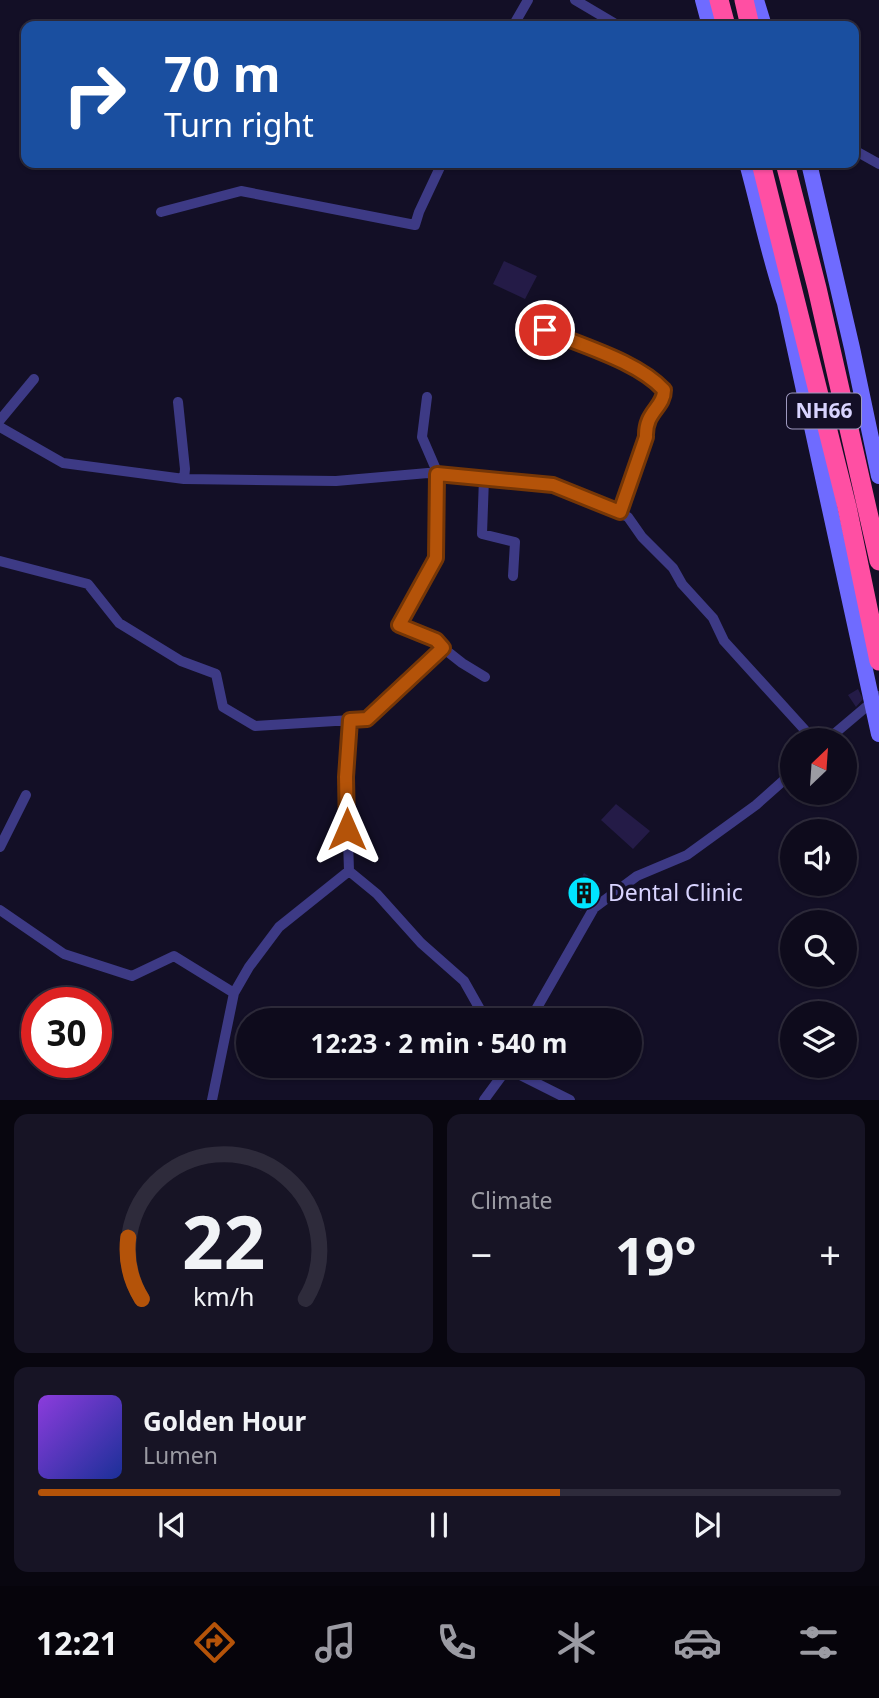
<!DOCTYPE html>
<meta charset="utf-8">
<style>
:root{--surface:#0e0b1c;--page:#171425;--text:#f1f3f6;--muted:#9b9ba3;--line:#2e2b3b;--accent:#b45309}
body{margin:0;font-family:"Noto Sans",sans-serif;background:var(--page);color:var(--text);height:100vh;display:flex;flex-direction:column;font-size:26px;white-space:nowrap}
*{box-sizing:border-box;margin:0}
p{font-size:23px;color:var(--muted)}
.icon{flex:none;width:38px;height:38px;fill:none;stroke:currentColor;stroke-width:2;stroke-linecap:round;stroke-linejoin:round}
.map{position:relative;height:1100px;overflow:hidden}
.side{display:flex;flex-direction:column;gap:14px;padding:14px;background:#08060f;flex:1}
.side>*{flex:none}
.guide{position:absolute;left:21px;top:21px;width:838px;height:147px;border-radius:14px;box-shadow:0 2px 5px #0004,0 0 0 2px var(--line);background:#1a4fa0;color:#fff;overflow:hidden}
.needle{width:46px;rotate:25deg}
.buttons{position:absolute;left:780px;top:728px;display:grid;gap:14px}
.buttons a{display:grid;place-items:center;width:77px;height:77px;border-radius:50%;background:var(--surface);box-shadow:0 2px 5px #0004,0 0 0 2px var(--line);font-size:35px}
.speed{position:absolute;left:21px;top:987px;display:flex;gap:14px;font-size:35px;font-weight:700;text-align:center}
.speed>*{display:grid;place-content:center;width:91px;height:91px;border-radius:50%;background:var(--surface);box-shadow:0 2px 5px #0004,0 0 0 2px var(--line);line-height:1}
.speed .limit{border:10px solid #d22;background:#fff;color:#111}
.pin{position:absolute;display:grid;place-items:center;width:60px;height:60px;color:#fff;margin:-30px;border:4px solid #fff;border-radius:50%;box-shadow:0 2px 7px #0007}
.me{position:absolute;width:77px;margin:-38px;rotate:0deg;stroke-linejoin:round;filter:drop-shadow(0 0 5px #0008)}
.turn{display:flex;align-items:center;gap:24px;height:147px;padding:0 28px;font-size:32px}
.turn .icon{width:91px;height:91px;stroke-width:2.5}
.turn b{display:block;font-size:49px;line-height:60px}
.big{font-size:52px;font-weight:700;line-height:1.1}
.side .widget{flex:1;display:flex;flex-direction:column;justify-content:center;gap:10px;min-width:0;padding:0 24px;border-radius:14px;background:var(--page)}
.side .dial{align-items:center;gap:0}
.dial svg{height:182px;overflow:visible;fill:none;stroke:var(--line);stroke-width:7;stroke-linecap:round;text-anchor:middle}
.dial text{fill:var(--text);stroke:none}
.song{display:flex;align-items:center;gap:21px}
.cover{width:84px;height:84px;border-radius:10px;background:linear-gradient(135deg,hsl(270 70% 55%),hsl(230 70% 35%))}
.played{height:7px;border-radius:4px;background:linear-gradient(90deg,var(--accent) 65%,var(--line) 65%)}
.keys{display:flex;justify-content:space-around;direction:ltr}
.heat{display:flex;justify-content:space-between;align-items:center;font-size:38px;direction:ltr}
.side .tiles{flex:1;display:grid;gap:14px;grid-template-columns:1fr 1fr}
.widget:last-child{grid-column:span 2}
.trip{position:absolute;left:236px;top:1008px;width:406px;height:70px;border-radius:35px;background:var(--surface);box-shadow:0 2px 5px #0004,0 0 0 2px var(--line);font-weight:700;line-height:70px;text-align:center}
.tabs{display:flex;height:112px;justify-content:space-around;align-items:center;background:#06040b;color:var(--muted)}
.tabs .icon{width:49px;height:49px}
.tabs .current{color:var(--accent)}
.tabs b{font-size:32px;color:var(--text)}
.map>svg:first-child{display:block}
</style>
<div class="map">
<svg width="879" height="1100" viewBox="0 0 879 1100">
<rect width="100%" height="100%" fill="#130f26"/>
<path fill="#241b47" d="M504,261L537,276L525,299L493,284Z
M858,689L863,699L856,707L848,695Z
M616,804L650,831L633,849L601,820Z
M584,873L600,884L581,911L569,902Z"/>
<g fill="none" stroke-linecap="round" stroke-linejoin="round">
<path stroke="#3d3a85" stroke-width="10" d="M575,0L619,26
M513,26L528,0
M854,150L879,164
M161,212L241,191L415,225L419,212L442,163
M545,330C582,346 637,361 664,390C664,408 645,412 646,437L620,512
M427,397L422,437L438,474
M178,402L185,469L184,479
M0,420L34,379
M0,427L63,463L184,479L336,481L428,473L553,485L628,517L642,537L673,568L682,584L713,618L724,641L814,740
M484,478L482,534L515,542L513,576
M0,561L88,584L119,623L181,661L216,674L223,707L255,726L367,719L443,648L436,640L399,625L436,558L437,474
M443,648L462,663L485,677
M350,720L346,777L349,871L377,894L421,943L464,981L486,1020
M827,740L879,696
M0,847L26,795
M0,910L64,954L132,976L174,956L234,993L212,1100
M234,993L249,967L279,927L349,871
M530,1020L594,908L637,876L687,855L756,805L793,772
M508,1069L570,1100
M484,1100L509,1066"/>
<path stroke="#6f6bff" stroke-width="16" d="M703,0L710,26
M756,0L764,26
M747,163C760,210 769,256 785,303L879,734
M809,163L852,348L879,476"/>
<path stroke="#ff4fa3" stroke-width="19" d="M719,0L726,26
M744,0L750,26
M761,163L847,507L879,661
M785,163L817,288L879,561"/>
</g>
<g fill="none" stroke-linecap="round" stroke-linejoin="round">
<defs>
<path id="route" d="M347,829L346,777L350,720L367,719L443,648L436,640L399,625L436,558L437,474L553,485L620,512L646,437C645,411 664,408 664,390C637,361 582,346 545,330"/>
</defs>
<use href="#route" stroke="#753606" stroke-width="18"/>
<use href="#route" stroke="#b45309" stroke-width="12"/>
</g>
<defs>
<symbol id="building-disc" viewBox="-11 -11 22 22"><circle r="9.5" fill="#00e5ff" stroke="#130f26"/><path d="M-4-6H4V6H1V3H-1V6H-4ZM-2.5-4.3h1.7v1.8h-1.7ZM.8-4.3h1.7v1.8H.8ZM-2.5-1h1.7V.8h-1.7ZM.8-1h1.7V.8H.8Z" fill="#111"/></symbol>
</defs>
<g fill-rule="evenodd">
<use href="#building-disc" x="565" y="874" width="38" height="38"/>
</g>
<g text-anchor="middle" stroke-width="7" stroke-linejoin="round" paint-order="stroke">
<rect fill="#130f26" stroke="#9e99be" stroke-width="2" x="787" y="393.5" width="74" height="35" rx="5"/>
<g font-size="21" font-weight="bold" fill="#d9d4ff">
<text x="824" y="418">NH66</text>
</g>
<g font-size="23" fill="#d9d4ff" stroke="#130f26" text-anchor="start">
<text x="608" y="901">Dental Clinic</text>
</g>
</g>
</svg>
<div class="buttons">
<a><svg class="needle" viewBox="-14 -14 28 28"><path d="M0-13l5 13h-10z" fill="#e53935"/><path d="M0 13l5-13h-10z" fill="#9b9ba3"/></svg></a>
<a><svg class="icon" aria-label="sound" viewBox="0 0 24 24"><path d="M4 9h4l5-4v14l-5-4H4zM17 9q2 3 0 6"/></svg></a>
<a><svg class="icon" aria-label="search" viewBox="0 0 24 24"><circle cx="10" cy="10" r="6"/><path d="M15 15l6 6"/></svg></a>
<a><svg class="icon" aria-label="layers" viewBox="0 0 24 24"><path d="M12 4l9 5-9 5-9-5zM3 14l9 5 9-5"/></svg></a>
</div>
<div class="speed"><div class="limit">30</div></div>
<div class="pin" style="left:545px;top:330px;background:#d93025"><svg class="icon" aria-label="arrive" viewBox="0 0 24 24"><path d="M6 21V4h12l-3 4 3 4H6"/></svg></div>
<svg class="me" style="left:347px;top:829px" viewBox="-20 -20 40 40"><path d="M0-17L14 15 0 8-14 15z" fill="#b45309" stroke="#fff" stroke-width="4"/></svg>
<div class="trip">12:23 · 2 min · 540 m</div>
<div class="guide">
<div class="turn"><svg class="icon" aria-label="right" viewBox="0 0 24 24"><path d="M7 20v-9h11M14 6l5 5-5 5"/></svg><div><b>70 m</b>Turn right</div></div>
</div>
</div>
<section class="side">
<div class="tiles">
<div class="widget dial"><svg viewBox="0 0 100 80">
<path d="M14 69A42 42 0 1 1 86 69"/>
<path d="M14 69A42 42 0 0 1 8 42" stroke="#b45309"/>
<text x="50" y="56" font-size="32" font-weight="700">22</text>
<text x="50" y="72" font-size="11">km/h</text>
</svg></div>
<div class="widget"><p>Climate</p>
<div class="heat"><a>−</a><b class="big">19°</b><a>+</a></div>
</div>
<div class="widget">
<div class="song"><i class="cover"></i><div><b>Golden Hour</b><p>Lumen</p></div></div>
<div class="played"></div>
<div class="keys"><svg class="icon" aria-label="previous" viewBox="0 0 24 24"><path d="M18 5L8 12l10 7zM5 5v14"/></svg><svg class="icon" aria-label="pause" viewBox="0 0 24 24"><path d="M8 5v14M16 5v14"/></svg><svg class="icon" aria-label="next" viewBox="0 0 24 24"><path d="M6 5l10 7-10 7zM19 5v14"/></svg></div>
</div>
</div>
</section>
<nav class="tabs">
<b>12:21</b>
<svg class="icon current" aria-label="directions" viewBox="0 0 24 24"><path d="M12 3l9 9-9 9-9-9zM9 14v-3h6M13 9l2 2-2 2"/></svg>
<svg class="icon" aria-label="music" viewBox="0 0 24 24"><path d="M9 18V5l10-2v13"/><circle cx="6" cy="18" r="3"/><circle cx="16" cy="16" r="3"/></svg>
<svg class="icon" aria-label="phone" viewBox="0 0 24 24"><path d="M5 4h4l2 5-3 2q2 4 5 5l2-3 5 2v4C11 20 4 13 5 4z"/></svg>
<svg class="icon" aria-label="climate" viewBox="0 0 24 24"><path d="M12 3v18M4 7l16 10M4 17L20 7"/></svg>
<svg class="icon" aria-label="car" viewBox="0 0 24 24"><path d="M5 17H2v-5l4-1 3-4h7l3 4 3 1v5h-3M9 17h6M6 11h13"/><circle cx="7" cy="17" r="2"/><circle cx="17" cy="17" r="2"/></svg>
<svg class="icon" aria-label="filters" viewBox="0 0 24 24"><path d="M4 7h16M4 17h16"/><circle cx="9" cy="7" r="2"/><circle cx="15" cy="17" r="2"/></svg>
</nav>
